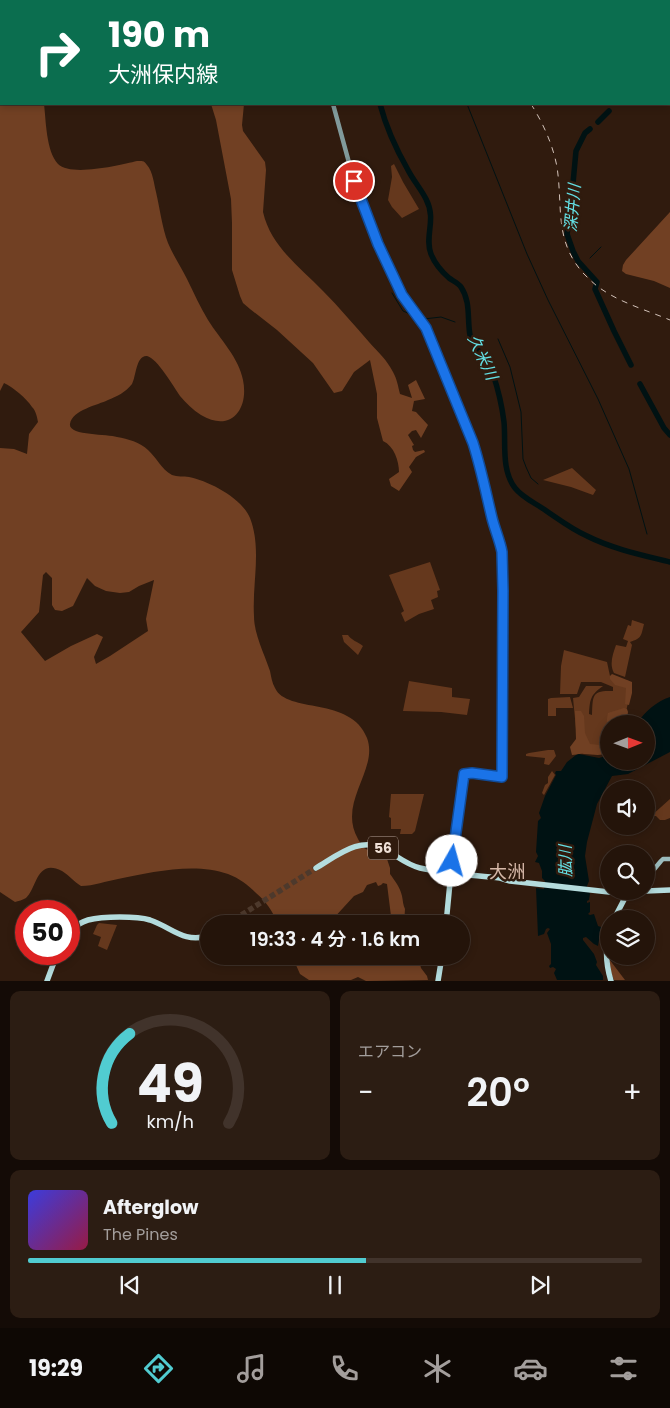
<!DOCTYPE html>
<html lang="ja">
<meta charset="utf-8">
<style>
:root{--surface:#24140a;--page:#2c1d13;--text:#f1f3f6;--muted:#a39e9c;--line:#41332b;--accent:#51ccd1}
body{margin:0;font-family:Poppins,"Noto Sans JP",sans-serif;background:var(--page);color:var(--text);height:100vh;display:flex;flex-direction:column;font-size:19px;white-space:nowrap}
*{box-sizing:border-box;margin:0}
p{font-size:16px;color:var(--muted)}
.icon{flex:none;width:28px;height:28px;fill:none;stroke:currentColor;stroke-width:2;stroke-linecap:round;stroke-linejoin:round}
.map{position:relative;height:981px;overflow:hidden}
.details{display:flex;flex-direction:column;gap:10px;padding:10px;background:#140b06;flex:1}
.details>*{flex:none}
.banner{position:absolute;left:0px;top:0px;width:670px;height:105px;box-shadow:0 2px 8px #0003,0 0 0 1px var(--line);background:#0b6e4f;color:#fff;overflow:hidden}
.needle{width:32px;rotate:89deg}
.controls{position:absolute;left:600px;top:715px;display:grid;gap:10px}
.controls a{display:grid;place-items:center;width:55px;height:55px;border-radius:50%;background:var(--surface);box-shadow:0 2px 8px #0003,0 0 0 1px var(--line);font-size:25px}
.speed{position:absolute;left:15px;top:900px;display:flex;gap:10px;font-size:25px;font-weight:700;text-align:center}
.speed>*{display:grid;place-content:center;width:65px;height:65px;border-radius:50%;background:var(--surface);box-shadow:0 2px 8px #0003,0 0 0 1px var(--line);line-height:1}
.speed .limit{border:8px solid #d22;background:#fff;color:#111}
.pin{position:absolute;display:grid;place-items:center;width:42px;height:42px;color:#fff;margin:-21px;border:2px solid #fff;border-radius:50%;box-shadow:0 1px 5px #0007}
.me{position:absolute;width:55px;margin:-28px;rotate:7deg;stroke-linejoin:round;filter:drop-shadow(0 0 4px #0008)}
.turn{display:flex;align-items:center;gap:18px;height:105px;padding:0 25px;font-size:22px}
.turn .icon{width:65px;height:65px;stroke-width:2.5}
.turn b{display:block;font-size:35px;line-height:42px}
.big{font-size:38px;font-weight:600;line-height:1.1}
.details .widget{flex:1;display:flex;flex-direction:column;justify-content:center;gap:8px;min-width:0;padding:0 18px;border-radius:10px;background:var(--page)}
.details .dial{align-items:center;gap:0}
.dial svg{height:130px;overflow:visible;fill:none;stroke:var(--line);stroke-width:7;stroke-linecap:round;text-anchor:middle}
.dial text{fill:var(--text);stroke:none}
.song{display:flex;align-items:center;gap:15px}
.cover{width:60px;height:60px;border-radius:8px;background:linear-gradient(135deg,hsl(240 70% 55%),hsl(340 70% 35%))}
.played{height:5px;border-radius:2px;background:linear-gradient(90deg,var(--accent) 55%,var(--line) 55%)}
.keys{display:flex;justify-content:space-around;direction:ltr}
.heat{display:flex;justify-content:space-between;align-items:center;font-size:28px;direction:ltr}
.details .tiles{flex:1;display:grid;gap:10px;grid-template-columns:1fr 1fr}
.widget:last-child{grid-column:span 2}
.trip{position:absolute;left:200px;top:915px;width:270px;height:50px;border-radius:25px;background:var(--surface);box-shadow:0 2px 8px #0003,0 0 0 1px var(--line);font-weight:600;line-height:50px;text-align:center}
.tabs{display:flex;height:80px;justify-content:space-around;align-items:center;background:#0e0804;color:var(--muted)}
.tabs .icon{width:35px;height:35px}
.tabs .selected{color:var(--accent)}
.tabs b{font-size:22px;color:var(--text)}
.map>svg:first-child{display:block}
</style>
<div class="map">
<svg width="670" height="981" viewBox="0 0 670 981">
<rect width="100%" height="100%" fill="#301b0e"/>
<path fill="#65381d" d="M394,164L403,182L419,209L402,218L392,207L388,200L392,177L391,166Z
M572,468L596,490L593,495L571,487L543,480Z
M430,562L440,590L437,591L438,597L431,600L434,609L419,614L405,622L401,613L404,611L389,575Z
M632,620L644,624C641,636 642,638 630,642L632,645L625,677L614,673C609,664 613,654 616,645L626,647L628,641L623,639L628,625L631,626Z
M342,635H348C351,640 358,642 363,646L358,655L344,642Z
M564,650L607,662L610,676L629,681L628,703L623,724H609V749L601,754L577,739L573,698L579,697L586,686H603C590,695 590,700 589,714L592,715C593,696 591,690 613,691V687L601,682H581L577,694H560L561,666Z
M409,681L452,688V697L470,699L467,715L441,712L403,711Z
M570,697L573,708H556V716H548V699L551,698Z
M548,750H554L556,756L549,765L544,764L545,758L526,756V754L529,753Z
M552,771L555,775L544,795L542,793L545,785L548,783V777Z
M391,794H424L415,831L412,834H400L401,829H391V818L389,817Z
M670,799V818L665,820H660L656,816H651Z
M99,923L117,925L107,950L98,946L101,937L93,934L97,925Z"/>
<path fill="#714023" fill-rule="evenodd" d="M584,0H670V19L669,21V1H584Z
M0,22L1,23V104H44C46,120 46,151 58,164C71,177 120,165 137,161C142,161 144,160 147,165C153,172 154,184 156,192C160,209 162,227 168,243C173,255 181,267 187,279C194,293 200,307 208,320C220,339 239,358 243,380C249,409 231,433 201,415C193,410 186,403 180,396C174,387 157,358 147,356C136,355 136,377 132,384C126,392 116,397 108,400C98,405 72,410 70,424C68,436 108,434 117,437C128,439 140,442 148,450C157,458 161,469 172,475C177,477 184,476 189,477C209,481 242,498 250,518C262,549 252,583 254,616C254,634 264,653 270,671C271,676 272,683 275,688C287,714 351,696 367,738C379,770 337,802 358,839C360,842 361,846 364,848C368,851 380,853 386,856L390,868V874C395,881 400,887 402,896C403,901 403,905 405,909L404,924H392L387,884L383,883L381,885L378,886L376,882L367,885L363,892L354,896L332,920L348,924H278C273,912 266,901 256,893C248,885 239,878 228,874C195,862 151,872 118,879C106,881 94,886 81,886C74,882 69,875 62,871C36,858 37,889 26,898C23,900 18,901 15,902L0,892V448L14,449L27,454L29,434L38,422C37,417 36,411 32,407C26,398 14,388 4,383L0,391ZM46,572L52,578V605L55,610L62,611L73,606L87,578L95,586L106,591L120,593L129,592L139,586L154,580L146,619L148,631L110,656L96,664L94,657L103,637L97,634L71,646L45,661L21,632L39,612L43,575Z
M211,104H244L242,125L243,131L265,162L266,170L263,212C271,247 300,267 323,291C339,307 354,325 369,342C378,352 387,360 393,372C397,379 398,386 400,394L412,398L408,385L416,380L425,399L414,401L412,411L416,412L428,425L421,438L416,430L412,431L408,435L414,445L412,446L413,450L415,452L424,450L425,452L416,457L409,467L412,472L399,491L391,486L389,479L399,472C399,461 394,446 383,441L377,418V394L370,360L354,372L342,391L334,393L313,363L277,330L250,309L243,303L240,296L232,270V223L231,199L216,120Z
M670,212V288L654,281L626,274L622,271L623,265L626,260Z
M612,674L632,682V693L629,705L625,704L626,688L615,685L610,679V676Z
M624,708L627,709L628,712L626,724H609V752C600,757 593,754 584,754C580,753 576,755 572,755L570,747L576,739L575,711H581L584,716L585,733L590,744L600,745C609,736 605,725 608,713Z
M292,956H365L368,959L366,966H371L380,956H411L419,960L421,968L427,976L428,980L366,981L358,977L351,980H309L300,974Z
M609,959L625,980H614L611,973Z"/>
<path fill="#001213" d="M670,697V752L628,774L612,776L597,804L587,842L585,856L589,881L587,886L590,894L589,900L587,901V903L590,902V912L588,914L590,915L594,914L598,926L601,927L598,946L594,944L586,937L583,938V940L594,954L597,962L596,965L603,976V980H557L554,973L556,969L553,967L550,968L549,966L551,964V944L547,933L550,929L548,928L546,929L544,934L538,936L536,888L544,889L545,881L542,878V871L539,863L535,862L538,856L536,852L538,821L541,818L539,813L545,796L556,775L555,773L556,771H561L567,762L576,755L579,754L599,758L609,755V761H646V724H637C644,712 657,701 670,697Z"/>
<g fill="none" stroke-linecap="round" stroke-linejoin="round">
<path stroke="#001213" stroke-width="1" d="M467,104L527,254L548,300L598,399L629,469L647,534
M590,258L601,247
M392,293L403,311L415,316
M424,319L441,317L455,322
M467,321H469
M498,339L510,367L521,412L523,459L526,467L531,478L538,484"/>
<path stroke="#001213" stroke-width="5.5" d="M381,1V0
M669,33L670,31
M380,104C386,127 396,149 408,170C413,180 421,189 426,199C437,220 424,236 431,254C435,264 441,271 449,278C453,281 458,283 461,287C471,302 467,319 470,335C474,350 488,359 493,374C498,389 502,406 504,422C506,443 501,470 515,488C522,497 533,502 542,508C557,518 571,529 587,536C613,549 642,555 670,562
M598,122L609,111
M590,129L585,133L576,151L572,194L574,206L569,222L567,234L573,251L578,261L597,282L595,289L614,331L631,365
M640,384L664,428L670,435"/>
<path stroke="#4d392c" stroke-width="5.5" stroke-dasharray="5.5 3" stroke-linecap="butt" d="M227,924L316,868"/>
<path stroke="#819a9b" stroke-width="4.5" d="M304,0V1
M333,104L354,181L378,244L403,295L426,329L473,443C481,468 486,493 492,518C495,530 500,541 502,552L503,591L502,777L472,773L465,774L451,872"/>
<path stroke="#9cbcbd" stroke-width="4.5" d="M646,879L661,861L663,859H670"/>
<path stroke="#b4dcdd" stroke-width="5.5" d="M316,868C338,855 361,835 386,850C397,856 407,865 420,868C446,874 473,875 500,878L510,881L627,894L644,891
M646,891L670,890
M614,919L627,894
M446,924L451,872
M69,932C74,927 81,922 88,920C103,916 137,916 150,920C173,928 183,943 208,936
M609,933C605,949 606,965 611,981
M47,981L57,954
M438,981L442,956"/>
<path stroke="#d2c2b9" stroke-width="1" stroke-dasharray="6 6" stroke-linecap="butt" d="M462,0V1
M531,104C543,123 553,145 557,167C563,207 554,240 583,273C588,278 592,282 597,286C618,302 646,310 670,320"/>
</g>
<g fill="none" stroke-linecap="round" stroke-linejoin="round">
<defs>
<path id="route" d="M354,181L378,244L402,295L426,328L473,443C481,468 486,493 492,518C495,530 500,541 502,552L503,591L502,777L472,773L464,774L452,861"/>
</defs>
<use href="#route" stroke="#114b97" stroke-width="12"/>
<use href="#route" stroke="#1a73e8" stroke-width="9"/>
</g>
<g text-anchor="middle" stroke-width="5" stroke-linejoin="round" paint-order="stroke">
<rect fill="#301b0e" stroke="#b6a59b" stroke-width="1" x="368" y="836.5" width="30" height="23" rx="4"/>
<g font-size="14" font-weight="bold" fill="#efe0d7">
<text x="383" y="853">56</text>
</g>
<g font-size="16" font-style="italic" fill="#64e0e5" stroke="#301b0e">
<text transform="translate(572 208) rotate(-85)" y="6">深井川</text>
<text transform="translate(483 357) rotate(65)" y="6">久米川</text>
<text transform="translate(565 861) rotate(-91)" y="6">肱川</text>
</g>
<g font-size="18" fill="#d6b8a8" stroke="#301b0e">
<text x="507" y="878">大洲</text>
</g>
</g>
</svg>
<div class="controls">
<a><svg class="needle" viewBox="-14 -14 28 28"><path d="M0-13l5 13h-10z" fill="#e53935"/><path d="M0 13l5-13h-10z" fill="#a39e9c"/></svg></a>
<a><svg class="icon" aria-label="sound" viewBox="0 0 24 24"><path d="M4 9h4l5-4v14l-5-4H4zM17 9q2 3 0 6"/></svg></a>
<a><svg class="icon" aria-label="search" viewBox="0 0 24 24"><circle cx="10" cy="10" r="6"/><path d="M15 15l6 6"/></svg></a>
<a><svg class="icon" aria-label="layers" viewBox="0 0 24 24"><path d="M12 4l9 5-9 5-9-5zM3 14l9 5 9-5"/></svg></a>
</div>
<div class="speed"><div class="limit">50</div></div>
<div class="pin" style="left:354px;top:181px;background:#d93025"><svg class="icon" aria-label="arrive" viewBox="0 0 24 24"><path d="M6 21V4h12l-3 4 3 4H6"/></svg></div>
<svg class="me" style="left:452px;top:861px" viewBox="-20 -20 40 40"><circle r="19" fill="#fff"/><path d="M0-13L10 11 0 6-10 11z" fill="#1a73e8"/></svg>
<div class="trip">19:33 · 4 分 · 1.6 km</div>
<div class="banner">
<div class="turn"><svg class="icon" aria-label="right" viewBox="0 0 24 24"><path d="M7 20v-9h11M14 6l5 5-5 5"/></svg><div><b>190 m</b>大洲保内線</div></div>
</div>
</div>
<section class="details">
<div class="tiles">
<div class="widget dial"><svg viewBox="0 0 100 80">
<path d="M14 69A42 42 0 1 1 86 69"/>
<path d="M14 69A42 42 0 0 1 25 14" stroke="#51ccd1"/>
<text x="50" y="56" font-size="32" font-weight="700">49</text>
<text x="50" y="72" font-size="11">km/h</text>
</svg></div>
<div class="widget"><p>エアコン</p>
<div class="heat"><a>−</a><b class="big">20°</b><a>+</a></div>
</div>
<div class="widget">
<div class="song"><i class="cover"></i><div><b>Afterglow</b><p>The Pines</p></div></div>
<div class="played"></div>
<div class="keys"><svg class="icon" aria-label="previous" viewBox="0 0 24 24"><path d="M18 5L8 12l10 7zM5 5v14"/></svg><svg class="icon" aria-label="pause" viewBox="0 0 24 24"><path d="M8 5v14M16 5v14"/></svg><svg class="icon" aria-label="next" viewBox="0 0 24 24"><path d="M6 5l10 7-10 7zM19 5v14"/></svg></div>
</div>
</div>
</section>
<nav class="tabs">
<b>19:29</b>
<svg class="icon selected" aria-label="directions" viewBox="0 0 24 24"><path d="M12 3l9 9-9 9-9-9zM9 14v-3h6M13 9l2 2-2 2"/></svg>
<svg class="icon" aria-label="music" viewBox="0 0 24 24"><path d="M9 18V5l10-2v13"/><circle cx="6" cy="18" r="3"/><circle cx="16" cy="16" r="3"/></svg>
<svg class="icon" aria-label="phone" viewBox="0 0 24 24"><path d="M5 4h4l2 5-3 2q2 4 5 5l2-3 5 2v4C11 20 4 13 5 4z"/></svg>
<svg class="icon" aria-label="climate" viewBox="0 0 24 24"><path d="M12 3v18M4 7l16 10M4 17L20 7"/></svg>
<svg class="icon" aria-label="car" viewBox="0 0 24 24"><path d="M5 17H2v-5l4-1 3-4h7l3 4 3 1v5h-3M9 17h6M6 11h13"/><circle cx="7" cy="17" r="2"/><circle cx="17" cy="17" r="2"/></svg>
<svg class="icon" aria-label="filters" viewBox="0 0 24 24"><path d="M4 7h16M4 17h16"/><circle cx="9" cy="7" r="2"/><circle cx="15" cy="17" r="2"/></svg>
</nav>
